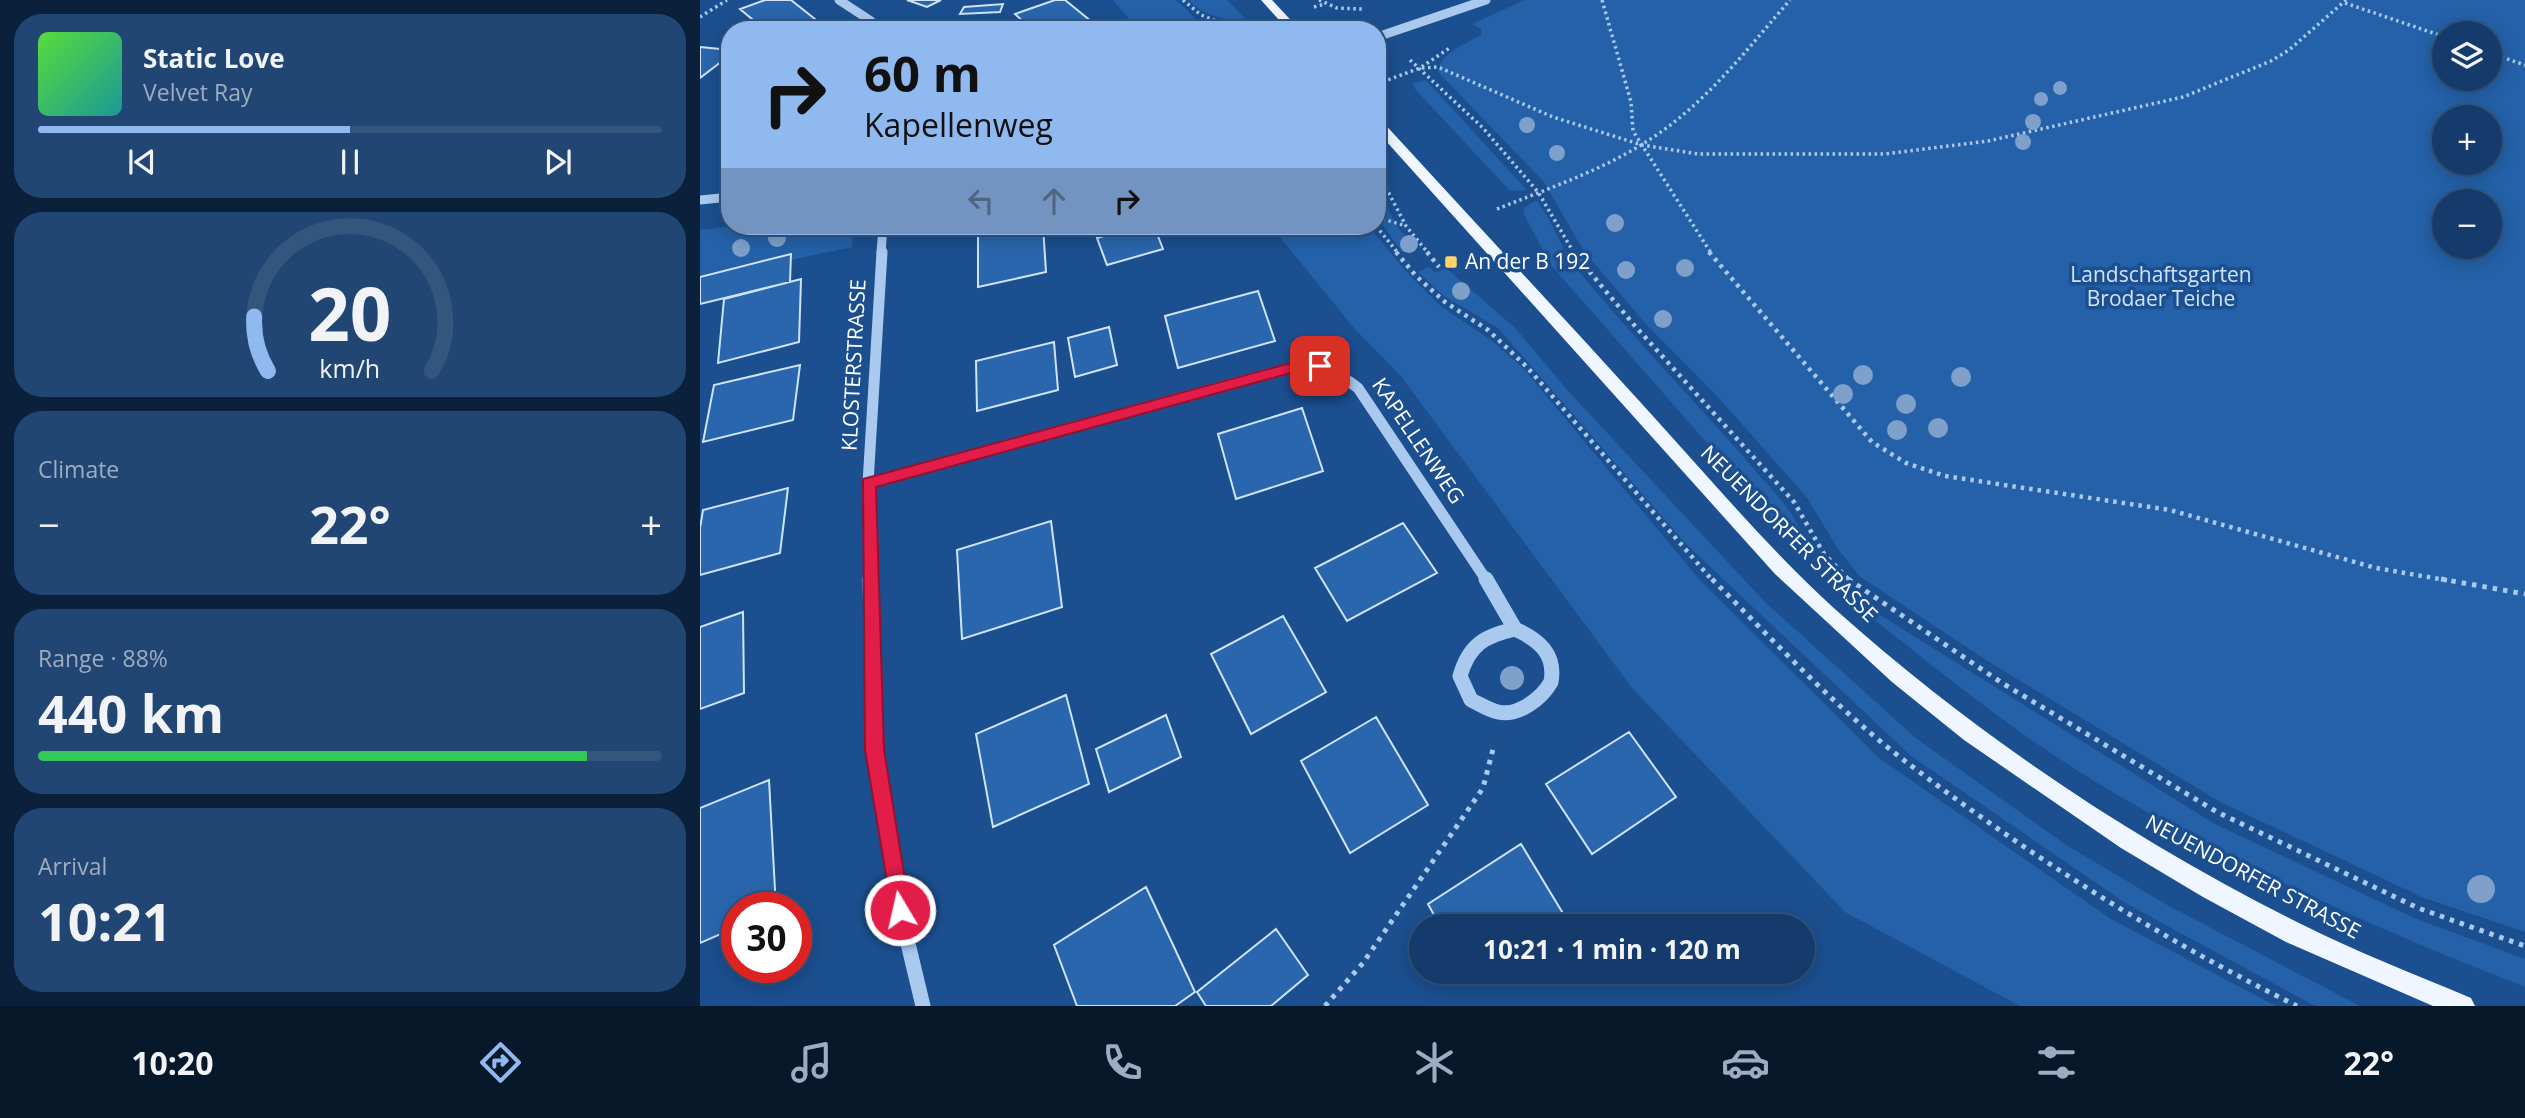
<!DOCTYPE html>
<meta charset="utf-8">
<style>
:root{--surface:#143b6b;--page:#214673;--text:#f1f3f6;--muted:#9dadc1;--line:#33557e;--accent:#90b9f0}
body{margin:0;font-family:"Open Sans",sans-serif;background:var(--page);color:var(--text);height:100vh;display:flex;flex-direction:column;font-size:26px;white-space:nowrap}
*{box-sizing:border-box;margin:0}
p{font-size:23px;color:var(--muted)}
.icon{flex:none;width:38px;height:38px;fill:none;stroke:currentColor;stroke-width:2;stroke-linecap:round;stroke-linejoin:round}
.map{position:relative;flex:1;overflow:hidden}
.details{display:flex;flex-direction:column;gap:14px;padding:14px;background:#0b203b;width:700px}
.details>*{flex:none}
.banner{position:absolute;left:21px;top:21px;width:665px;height:214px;border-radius:28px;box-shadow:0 4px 18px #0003,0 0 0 2px var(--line);background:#90b9f0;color:#111;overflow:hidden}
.tools{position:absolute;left:1732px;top:21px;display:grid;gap:14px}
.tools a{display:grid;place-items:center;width:70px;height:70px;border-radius:50%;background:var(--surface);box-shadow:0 4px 18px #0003,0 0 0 2px var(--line);font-size:35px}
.speed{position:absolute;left:21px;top:892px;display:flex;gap:14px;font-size:35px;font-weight:700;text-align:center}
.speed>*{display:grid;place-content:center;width:91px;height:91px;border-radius:50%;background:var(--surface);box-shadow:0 4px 18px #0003,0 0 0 2px var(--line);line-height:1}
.speed .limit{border:10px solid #d22;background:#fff;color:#111}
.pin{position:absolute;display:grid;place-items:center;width:60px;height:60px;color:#fff;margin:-30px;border-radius:14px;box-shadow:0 4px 10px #0006}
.me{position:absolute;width:77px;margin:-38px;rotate:351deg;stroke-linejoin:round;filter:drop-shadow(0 0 5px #0008)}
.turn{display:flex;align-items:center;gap:24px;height:147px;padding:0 28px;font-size:32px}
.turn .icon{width:91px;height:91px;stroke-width:2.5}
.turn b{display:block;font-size:49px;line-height:60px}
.lanes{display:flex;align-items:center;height:66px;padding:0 28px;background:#0003;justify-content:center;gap:35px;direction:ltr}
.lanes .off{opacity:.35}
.big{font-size:52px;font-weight:700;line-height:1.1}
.details .widget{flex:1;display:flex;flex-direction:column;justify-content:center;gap:10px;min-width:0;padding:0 24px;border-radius:28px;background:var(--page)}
.details .dial{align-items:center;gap:0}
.dial svg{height:182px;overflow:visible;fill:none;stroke:var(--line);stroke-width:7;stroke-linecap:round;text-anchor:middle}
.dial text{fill:var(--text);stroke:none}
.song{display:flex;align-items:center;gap:21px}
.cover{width:84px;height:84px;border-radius:10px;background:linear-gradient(135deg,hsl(110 70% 55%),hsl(180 70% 35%))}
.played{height:7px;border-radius:4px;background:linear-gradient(90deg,var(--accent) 50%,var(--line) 50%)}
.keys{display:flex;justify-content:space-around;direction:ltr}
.heat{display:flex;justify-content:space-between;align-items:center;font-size:38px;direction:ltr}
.charge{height:10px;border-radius:5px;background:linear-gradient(90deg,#34c759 88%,var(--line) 0)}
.trip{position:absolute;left:709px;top:914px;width:406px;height:70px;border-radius:35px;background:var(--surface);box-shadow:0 4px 18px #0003,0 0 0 2px var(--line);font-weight:700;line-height:70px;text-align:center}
.menu{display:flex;height:112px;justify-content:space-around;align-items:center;background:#08182b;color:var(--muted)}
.menu .icon{width:49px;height:49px}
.menu .selected{color:var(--accent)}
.menu b{font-size:32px;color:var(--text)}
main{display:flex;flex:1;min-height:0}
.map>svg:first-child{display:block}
</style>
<main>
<section class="details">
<div class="widget">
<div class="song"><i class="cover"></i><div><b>Static Love</b><p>Velvet Ray</p></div></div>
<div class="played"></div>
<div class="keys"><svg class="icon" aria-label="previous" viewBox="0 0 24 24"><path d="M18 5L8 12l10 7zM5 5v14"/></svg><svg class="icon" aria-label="pause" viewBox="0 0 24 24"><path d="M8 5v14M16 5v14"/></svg><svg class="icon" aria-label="next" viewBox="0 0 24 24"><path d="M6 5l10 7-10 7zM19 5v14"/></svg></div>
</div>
<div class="widget dial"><svg viewBox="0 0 100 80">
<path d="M14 69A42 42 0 1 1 86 69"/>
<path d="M14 69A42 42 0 0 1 8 45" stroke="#90b9f0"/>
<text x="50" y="56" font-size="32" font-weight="700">20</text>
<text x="50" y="72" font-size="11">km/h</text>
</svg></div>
<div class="widget"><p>Climate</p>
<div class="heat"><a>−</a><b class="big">22°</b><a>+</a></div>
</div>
<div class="widget"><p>Range · 88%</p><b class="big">440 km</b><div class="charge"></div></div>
<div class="widget"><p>Arrival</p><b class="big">10:21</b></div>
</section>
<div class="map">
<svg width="1825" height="1006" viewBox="0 0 1825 1006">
<rect width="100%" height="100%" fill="#1b4f8f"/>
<path fill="#2461a8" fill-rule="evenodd" d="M413,0H476L496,19L521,30H438Z
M489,0H527L545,18C528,24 501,14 489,0Z
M825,0H1825V932L1724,898L1520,802L1289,662L1159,576L1138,549L1107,498L1019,398L944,322L883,250L844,182L738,72C740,53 767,43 781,35V29L772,24ZM1745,33H1790V79H1745ZM1745,117H1790V163H1745ZM1745,201H1790V247H1745Z
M726,80L827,190L810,191L715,89L713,83Z
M677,189L699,229L715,248L703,253L677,218Z
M836,200C853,220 860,248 877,269C935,340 1000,406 1060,476C1079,497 1107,527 1107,557L850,264L824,214V208Z
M33,226H153L152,247L91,260V254L0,277V230Z
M571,226H668L711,277L742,307L791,340L824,369L1000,580L1179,758L1411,919L1576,1006H1320L1145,912L932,688L700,375L653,327Z
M729,267L735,273L746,268L816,329L870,393L1066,603L1217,739L1366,845L1469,906L1660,1006H1615L1427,904L1211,756L985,543L798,328L744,296L718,272Z
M1166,613H1177L1513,823L1714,918L1825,959V987C1678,930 1531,864 1396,782C1315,733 1240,672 1166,613Z"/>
<path fill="#2a66ad" stroke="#cfe3fa" stroke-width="2" d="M65,0H91L120,23L103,30H65L40,9Z
M207,0H241L227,7Z
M355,0H365L392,22L371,30H332L315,14Z
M303,4L300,12L260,14L264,7Z
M0,47L30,50V55L0,78Z
M293,226H343L346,272L278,287V229Z
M439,226H454L463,249L407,265L397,238Z
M91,254L90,282L0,304V277Z
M101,279L99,342L18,363L24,299Z
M558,291L575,341L478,368L465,316Z
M409,327L417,365L375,377L368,338Z
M354,342L358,390L277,411L276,361Z
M100,365L93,420L3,442L14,385Z
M602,408L623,471L536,499L518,434Z
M88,488L80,553L0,575V528L3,510Z
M351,521L362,607L262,639L257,550Z
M703,523L737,573L647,621L615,568Z
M43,612L44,693L0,709V627Z
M583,616L626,692L551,734L511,654Z
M366,695L389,784L293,827L276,734Z
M466,715L481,757L409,792L396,749Z
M676,717L728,805L650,853L601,761Z
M929,732L976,797L892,854L846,784Z
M69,780L76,908H37V927L0,943V808Z
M821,844L867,920L858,926H740L728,904Z
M446,887L495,992L475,1006H377L354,945Z
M576,929L608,975L571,1006H506L497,992Z
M764,971H791L771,985Z"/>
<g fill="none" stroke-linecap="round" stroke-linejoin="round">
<path stroke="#a9c9ee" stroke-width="3.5" stroke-dasharray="2.5 3.5" stroke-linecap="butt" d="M483,0L501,15L539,30
M619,0L637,8L662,9
M902,0L931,102L933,131L1011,253
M1645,3L1745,37
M614,7L625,4
M0,17L27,0
M1790,53L1825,65
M710,60L783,128L838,192L874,253
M722,68L738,67L853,117L942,145L998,154H1185L1288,141L1483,97L1571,61L1589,50L1646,0
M677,84L720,68L751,47
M683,182L706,226L728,253
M797,209C852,187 909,168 958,134C1010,98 1049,47 1090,0
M677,217L706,226
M676,226L698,253"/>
<path stroke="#a9c9ee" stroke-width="4.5" stroke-dasharray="3.5 5" stroke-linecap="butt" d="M696,252L716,276L745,302L788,330L827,367L1013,581
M727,252L739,267
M873,252L935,326L1094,502L1124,554L1150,581
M1009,252L1172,442L1206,463L1245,476L1470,510L1676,568L1751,581"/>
<path stroke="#a9c9ee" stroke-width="5" stroke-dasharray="4.5 6" stroke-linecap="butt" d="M1012,579C1073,640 1133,705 1201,758C1325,853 1457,937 1597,1006
M1148,579L1302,683L1517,812L1718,908L1825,946
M1741,579L1825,594
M625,1006L663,963L783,788L794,745"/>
<path stroke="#a9c9ee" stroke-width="9" d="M139,0L171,21
M677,37L786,0
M0,200L30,197
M181,253L183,226"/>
<path stroke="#a9c9ee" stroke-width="11" d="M168,483L598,366C622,367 639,373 658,388L787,581
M170,581L168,483L182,252"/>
<path stroke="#a9c9ee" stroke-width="15" d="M170,579L174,750L200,910L223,1006
M786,579L815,629
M815,629C839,640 856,654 851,682C842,698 818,717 798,712C788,710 780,704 771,700L760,676C769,645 784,636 815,629Z"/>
<path fill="#f0f6ff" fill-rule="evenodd" d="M561,0H572L600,30H588Z
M677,119L681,120L715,157C794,243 874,329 952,415C1012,481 1070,550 1136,610C1276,735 1434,841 1601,924C1657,952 1714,974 1771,998L1775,1006H1733L1586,942L1503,897L1421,848L1264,740L1192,682L1075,574L677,131Z"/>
</g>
<g fill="#7ea0ca">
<circle cx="1360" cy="88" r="7"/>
<circle cx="1341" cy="99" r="7"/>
<circle cx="1333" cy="122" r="8"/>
<circle cx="827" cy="125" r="8"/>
<circle cx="1323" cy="142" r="8"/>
<circle cx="857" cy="153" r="8"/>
<circle cx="915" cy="223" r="9"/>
<circle cx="77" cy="238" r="9"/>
<circle cx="709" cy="244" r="9"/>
<circle cx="41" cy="248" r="9"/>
<circle cx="985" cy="268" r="9"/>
<circle cx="926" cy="270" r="9"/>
<circle cx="761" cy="291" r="9"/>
<circle cx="963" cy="319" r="9"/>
<circle cx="1163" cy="375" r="10"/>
<circle cx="1261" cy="377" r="10"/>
<circle cx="1143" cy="394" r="10"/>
<circle cx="1206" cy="404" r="10"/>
<circle cx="1238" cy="428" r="10"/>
<circle cx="1197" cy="430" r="10"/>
<circle cx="812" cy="678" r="12"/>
<circle cx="1781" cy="889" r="14"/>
</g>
<path fill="#e11d48" stroke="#92132f" stroke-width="2" d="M598,361H620L627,366L620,371H598L176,487L184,750L210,910L207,917L200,920L193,917L165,750L163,479Z"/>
<rect fill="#ffd166" stroke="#1b4f8f" stroke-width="2.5" x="744" y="255" width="14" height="14" rx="3.5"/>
<g text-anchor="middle" stroke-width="7" stroke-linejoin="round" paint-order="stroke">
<g font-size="21" fill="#fff" stroke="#1b4f8f" text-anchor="start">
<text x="765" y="269">An der B 192</text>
</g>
<g font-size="21" fill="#cfe3fa" stroke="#1b4f8f">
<text x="1461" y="282">Landschaftsgarten<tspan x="1461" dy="24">Brodaer Teiche</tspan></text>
</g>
<g font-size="21" fill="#fff" stroke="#1b4f8f">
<text transform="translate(154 365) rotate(-87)" y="7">KLOSTERSTRASSE</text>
<text transform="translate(718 441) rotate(56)" y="7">KAPELLENWEG</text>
<text transform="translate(1089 534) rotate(45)" y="7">NEUENDORFER STRASSE</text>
<text transform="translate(1553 877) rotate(28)" y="7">NEUENDORFER STRASSE</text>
</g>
</g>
</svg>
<div class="tools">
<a><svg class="icon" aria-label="layers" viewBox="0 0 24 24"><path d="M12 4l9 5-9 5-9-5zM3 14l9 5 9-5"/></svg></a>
<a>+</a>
<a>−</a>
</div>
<div class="speed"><div class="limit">30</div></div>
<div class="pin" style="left:620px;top:366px;background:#d93025"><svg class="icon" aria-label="arrive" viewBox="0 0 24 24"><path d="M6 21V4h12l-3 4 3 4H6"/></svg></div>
<svg class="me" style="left:200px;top:910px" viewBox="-20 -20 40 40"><circle r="17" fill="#e11d48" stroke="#fff" stroke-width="3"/><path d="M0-11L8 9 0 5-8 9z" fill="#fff"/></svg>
<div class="trip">10:21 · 1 min · 120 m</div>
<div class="banner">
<div class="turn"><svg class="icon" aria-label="right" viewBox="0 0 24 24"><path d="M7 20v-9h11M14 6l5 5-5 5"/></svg><div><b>60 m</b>Kapellenweg</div></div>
<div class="lanes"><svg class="icon off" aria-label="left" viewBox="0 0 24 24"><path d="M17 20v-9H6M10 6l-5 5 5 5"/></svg><svg class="icon off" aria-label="ahead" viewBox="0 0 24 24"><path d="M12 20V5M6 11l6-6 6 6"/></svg><svg class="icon" aria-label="right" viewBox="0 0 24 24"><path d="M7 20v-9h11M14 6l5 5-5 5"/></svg></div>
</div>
</div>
</main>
<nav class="menu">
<b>10:20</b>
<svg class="icon selected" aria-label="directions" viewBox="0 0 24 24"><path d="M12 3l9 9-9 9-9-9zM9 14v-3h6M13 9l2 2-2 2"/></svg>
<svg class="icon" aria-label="music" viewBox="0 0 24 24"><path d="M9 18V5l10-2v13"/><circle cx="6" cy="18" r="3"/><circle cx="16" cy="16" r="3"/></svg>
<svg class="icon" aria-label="phone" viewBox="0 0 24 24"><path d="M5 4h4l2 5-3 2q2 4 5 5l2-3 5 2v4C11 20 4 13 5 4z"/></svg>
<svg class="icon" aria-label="climate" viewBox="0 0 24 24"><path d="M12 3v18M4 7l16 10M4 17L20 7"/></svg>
<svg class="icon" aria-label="car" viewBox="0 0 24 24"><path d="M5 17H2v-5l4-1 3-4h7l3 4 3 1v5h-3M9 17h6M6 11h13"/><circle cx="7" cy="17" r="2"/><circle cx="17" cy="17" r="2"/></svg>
<svg class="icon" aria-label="filters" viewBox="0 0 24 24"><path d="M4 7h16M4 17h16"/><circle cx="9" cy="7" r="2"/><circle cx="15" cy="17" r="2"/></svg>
<b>22°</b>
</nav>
